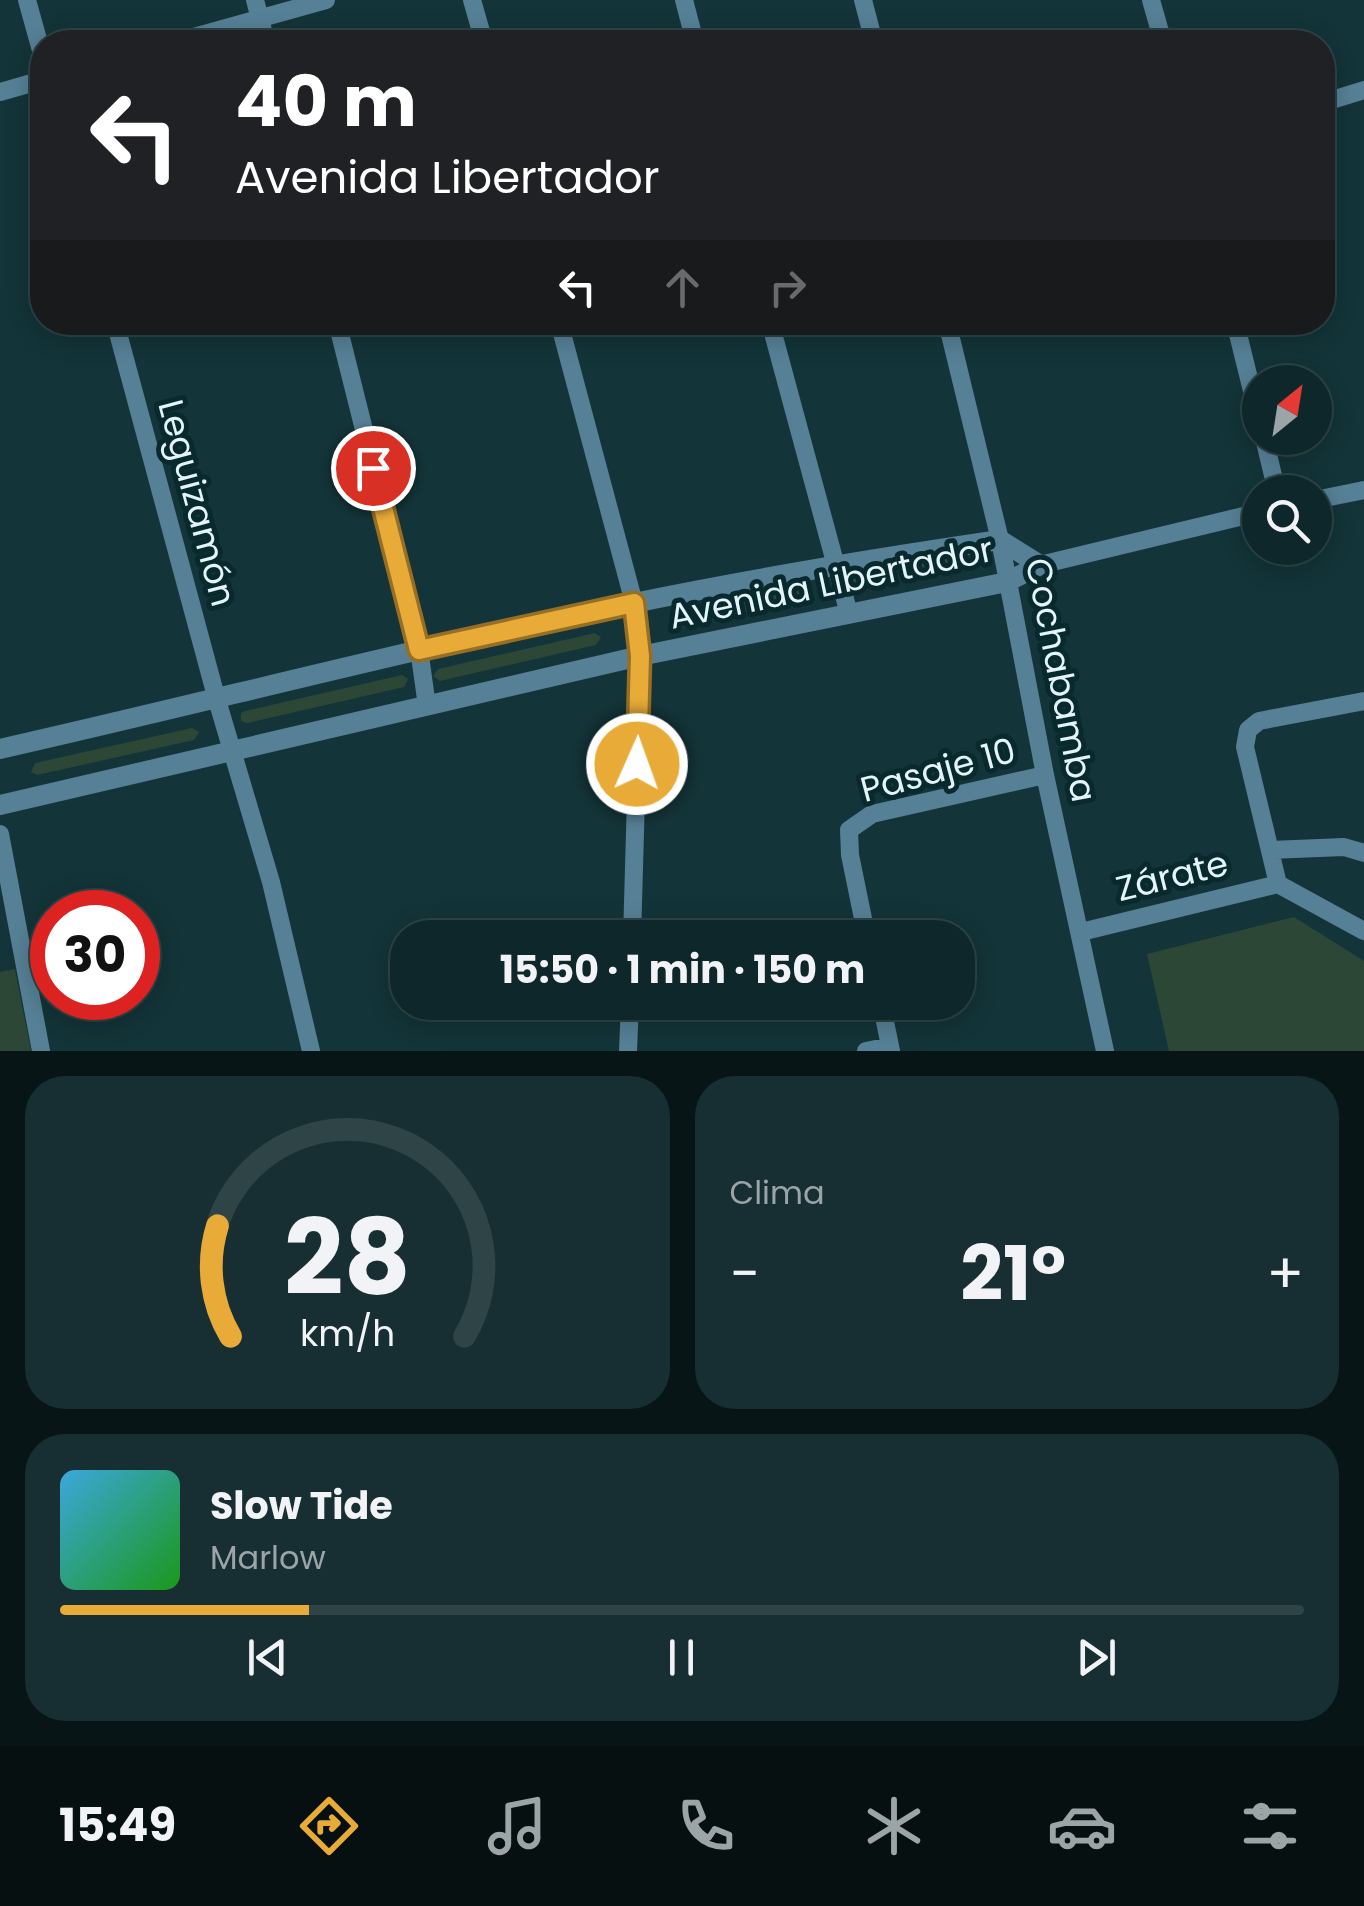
<!DOCTYPE html>
<html lang="es">
<meta charset="utf-8">
<style>
:root{--surface:#0e272a;--page:#172f32;--text:#f1f3f6;--muted:#9ba5a8;--line:#2e4447;--accent:#e9ab38}
body{margin:0;font-family:Poppins,sans-serif;background:var(--page);color:var(--text);height:100vh;display:flex;flex-direction:column;font-size:38px;white-space:nowrap}
*{box-sizing:border-box;margin:0}
p{font-size:32px;color:var(--muted)}
.icon{flex:none;width:55px;height:55px;fill:none;stroke:currentColor;stroke-width:2;stroke-linecap:round;stroke-linejoin:round}
.map{position:relative;height:1051px;overflow:hidden}
.drawer{display:flex;flex-direction:column;gap:25px;padding:25px;background:#081517;flex:1}
.drawer>*{flex:none}
.banner{position:absolute;left:30px;top:30px;width:1305px;height:305px;border-radius:40px;box-shadow:0 5px 25px #0003,0 0 0 2px var(--line);background:#202124;color:#fff;overflow:hidden}
.needle{width:65px;rotate:30deg}
.fabs{position:absolute;left:1242px;top:365px;display:grid;gap:20px}
.fabs a{display:grid;place-items:center;width:90px;height:90px;border-radius:50%;background:var(--surface);box-shadow:0 5px 25px #0003,0 0 0 2px var(--line);font-size:50px}
.speed{position:absolute;left:30px;top:890px;display:flex;gap:20px;font-size:50px;font-weight:700;text-align:center}
.speed>*{display:grid;place-content:center;width:130px;height:130px;border-radius:50%;background:var(--surface);box-shadow:0 5px 25px #0003,0 0 0 2px var(--line);line-height:1}
.speed .limit{border:15px solid #d22;background:#fff;color:#111}
.pin{position:absolute;display:grid;place-items:center;width:85px;height:85px;color:#fff;margin:-42px;border:5px solid #fff;border-radius:50%;box-shadow:0 2px 10px #0007}
.me{position:absolute;width:110px;margin:-55px;rotate:2deg;stroke-linejoin:round;filter:drop-shadow(0 0 8px #0008)}
.turn{display:flex;align-items:center;gap:35px;height:210px;padding:0 40px;font-size:45px}
.turn .icon{width:130px;height:130px;stroke-width:2.5}
.turn b{display:block;font-size:70px;line-height:85px}
.lanes{display:flex;align-items:center;height:95px;padding:0 40px;background:#0003;justify-content:center;gap:50px;direction:ltr}
.lanes .off{opacity:.35}
.big{font-size:75px;font-weight:700;line-height:1.1}
.drawer .widget{flex:1;display:flex;flex-direction:column;justify-content:center;gap:15px;min-width:0;padding:0 35px;border-radius:40px;background:var(--page)}
.drawer .dial{align-items:center;gap:0}
.dial svg{height:260px;overflow:visible;fill:none;stroke:var(--line);stroke-width:7;stroke-linecap:round;text-anchor:middle}
.dial text{fill:var(--text);stroke:none}
.song{display:flex;align-items:center;gap:30px}
.cover{width:120px;height:120px;border-radius:15px;background:linear-gradient(135deg,hsl(200 70% 55%),hsl(120 70% 35%))}
.played{height:10px;border-radius:5px;background:linear-gradient(90deg,var(--accent) 20%,var(--line) 20%)}
.keys{display:flex;justify-content:space-around;direction:ltr}
.heat{display:flex;justify-content:space-between;align-items:center;font-size:55px;direction:ltr}
.drawer .tiles{flex:1;display:grid;gap:25px;grid-template-columns:1fr 1fr}
.widget:last-child{grid-column:span 2}
.trip{position:absolute;left:390px;top:920px;width:585px;height:100px;border-radius:40px;background:var(--surface);box-shadow:0 5px 25px #0003,0 0 0 2px var(--line);font-weight:700;line-height:100px;text-align:center}
.menu{display:flex;height:160px;justify-content:space-around;align-items:center;background:#061011;color:var(--muted)}
.menu .icon{width:70px;height:70px}
.menu .selected{color:var(--accent)}
.menu b{font-size:45px;color:var(--text)}
.map>svg:first-child{display:block}
</style>
<div class="map">
<svg width="1364" height="1051" viewBox="0 0 1364 1051">
<rect width="100%" height="100%" fill="#133438"/>
<path fill="#2d4737" d="M956,554L962,558L958,566L845,593L843,581Z
M793,588L800,593L795,601L682,627L676,624V617L680,615Z
M595,633L601,637L596,645L440,681L433,676L438,669Z
M402,675L408,679L404,687L247,723L241,721V713L245,711Z
M192,728L199,732L194,740L37,775L31,772L35,763Z
M1294,917L1364,961V1051H1169L1147,954Z
M15,969L31,1051H0V972Z"/>
<g fill="none" stroke-linecap="round" stroke-linejoin="round">
<path stroke="#568096" stroke-width="18" d="M27,0L42,54
M255,0L266,42
M472,0L484,42
M684,0L695,42
M863,0L874,42
M1151,0L1163,42
M176,42L326,0
M0,92L42,80
M1322,103L1364,90
M115,322L217,700L271,882L311,1051
M337,322L419,649L427,706
M559,322L634,603L640,656L632,938
M770,322L849,614
M947,322L1000,540L1045,775L1105,1051
M1235,322L1260,423
M1264,438L1277,492
M1315,500L1364,490
M1040,565L1260,512
M1364,701L1259,721L1248,730L1245,747L1278,884L1364,931
M0,834L41,1051
M1270,850L1344,847L1364,853
M1081,932L1278,884
M867,938L850,855L849,830L872,814L1045,775
M881,1002L891,1051
M628,1051L630,1002
M866,1051L890,1046"/>
<path stroke="#568096" stroke-width="20" d="M0,749C212,701 422,646 634,603C756,578 877,558 1000,540L1040,565
M0,805L640,656L1007,582L1040,565"/>
</g>
<g fill="none" stroke-linecap="round" stroke-linejoin="round">
<defs>
<path id="route" d="M373,468L419,650L634,603L640,656L637,764"/>
</defs>
<use href="#route" stroke="#976f24" stroke-width="25"/>
<use href="#route" stroke="#e9ab38" stroke-width="18"/>
</g>
<g text-anchor="middle" stroke-width="10" stroke-linejoin="round" paint-order="stroke">
<g font-size="35" fill="#e3f5f8" stroke="#082a2e">
<text transform="translate(197 503) rotate(75)" y="12">Leguizamón</text>
<text transform="translate(831 583) rotate(-12)" y="12">Avenida Libertador</text>
<text transform="translate(1061 680) rotate(79)" y="12">Cochabamba</text>
<text transform="translate(938 770) rotate(-15)" y="12">Pasaje 10</text>
<text transform="translate(1172 876) rotate(-14)" y="12">Zárate</text>
</g>
</g>
</svg>
<div class="fabs">
<a><svg class="needle" viewBox="-14 -14 28 28"><path d="M0-13l5 13h-10z" fill="#e53935"/><path d="M0 13l5-13h-10z" fill="#9ba5a8"/></svg></a>
<a><svg class="icon" aria-label="search" viewBox="0 0 24 24"><circle cx="10" cy="10" r="6"/><path d="M15 15l6 6"/></svg></a>
</div>
<div class="speed"><div class="limit">30</div></div>
<div class="pin" style="left:373px;top:468px;background:#d93025"><svg class="icon" aria-label="arrive" viewBox="0 0 24 24"><path d="M6 21V4h12l-3 4 3 4H6"/></svg></div>
<svg class="me" style="left:637px;top:764px" viewBox="-20 -20 40 40"><circle r="17" fill="#e9ab38" stroke="#fff" stroke-width="3"/><path d="M0-11L8 9 0 5-8 9z" fill="#fff"/></svg>
<div class="trip">15:50 · 1 min · 150 m</div>
<div class="banner">
<div class="turn"><svg class="icon" aria-label="left" viewBox="0 0 24 24"><path d="M17 20v-9H6M10 6l-5 5 5 5"/></svg><div><b>40 m</b>Avenida Libertador</div></div>
<div class="lanes"><svg class="icon" aria-label="left" viewBox="0 0 24 24"><path d="M17 20v-9H6M10 6l-5 5 5 5"/></svg><svg class="icon off" aria-label="ahead" viewBox="0 0 24 24"><path d="M12 20V5M6 11l6-6 6 6"/></svg><svg class="icon off" aria-label="right" viewBox="0 0 24 24"><path d="M7 20v-9h11M14 6l5 5-5 5"/></svg></div>
</div>
</div>
<section class="drawer">
<div class="tiles">
<div class="widget dial"><svg viewBox="0 0 100 80">
<path d="M14 69A42 42 0 1 1 86 69"/>
<path d="M14 69A42 42 0 0 1 10 35" stroke="#e9ab38"/>
<text x="50" y="56" font-size="32" font-weight="700">28</text>
<text x="50" y="72" font-size="11">km/h</text>
</svg></div>
<div class="widget"><p>Clima</p>
<div class="heat"><a>−</a><b class="big">21°</b><a>+</a></div>
</div>
<div class="widget">
<div class="song"><i class="cover"></i><div><b>Slow Tide</b><p>Marlow</p></div></div>
<div class="played"></div>
<div class="keys"><svg class="icon" aria-label="previous" viewBox="0 0 24 24"><path d="M18 5L8 12l10 7zM5 5v14"/></svg><svg class="icon" aria-label="pause" viewBox="0 0 24 24"><path d="M8 5v14M16 5v14"/></svg><svg class="icon" aria-label="next" viewBox="0 0 24 24"><path d="M6 5l10 7-10 7zM19 5v14"/></svg></div>
</div>
</div>
</section>
<nav class="menu">
<b>15:49</b>
<svg class="icon selected" aria-label="directions" viewBox="0 0 24 24"><path d="M12 3l9 9-9 9-9-9zM9 14v-3h6M13 9l2 2-2 2"/></svg>
<svg class="icon" aria-label="music" viewBox="0 0 24 24"><path d="M9 18V5l10-2v13"/><circle cx="6" cy="18" r="3"/><circle cx="16" cy="16" r="3"/></svg>
<svg class="icon" aria-label="phone" viewBox="0 0 24 24"><path d="M5 4h4l2 5-3 2q2 4 5 5l2-3 5 2v4C11 20 4 13 5 4z"/></svg>
<svg class="icon" aria-label="climate" viewBox="0 0 24 24"><path d="M12 3v18M4 7l16 10M4 17L20 7"/></svg>
<svg class="icon" aria-label="car" viewBox="0 0 24 24"><path d="M5 17H2v-5l4-1 3-4h7l3 4 3 1v5h-3M9 17h6M6 11h13"/><circle cx="7" cy="17" r="2"/><circle cx="17" cy="17" r="2"/></svg>
<svg class="icon" aria-label="filters" viewBox="0 0 24 24"><path d="M4 7h16M4 17h16"/><circle cx="9" cy="7" r="2"/><circle cx="15" cy="17" r="2"/></svg>
</nav>
